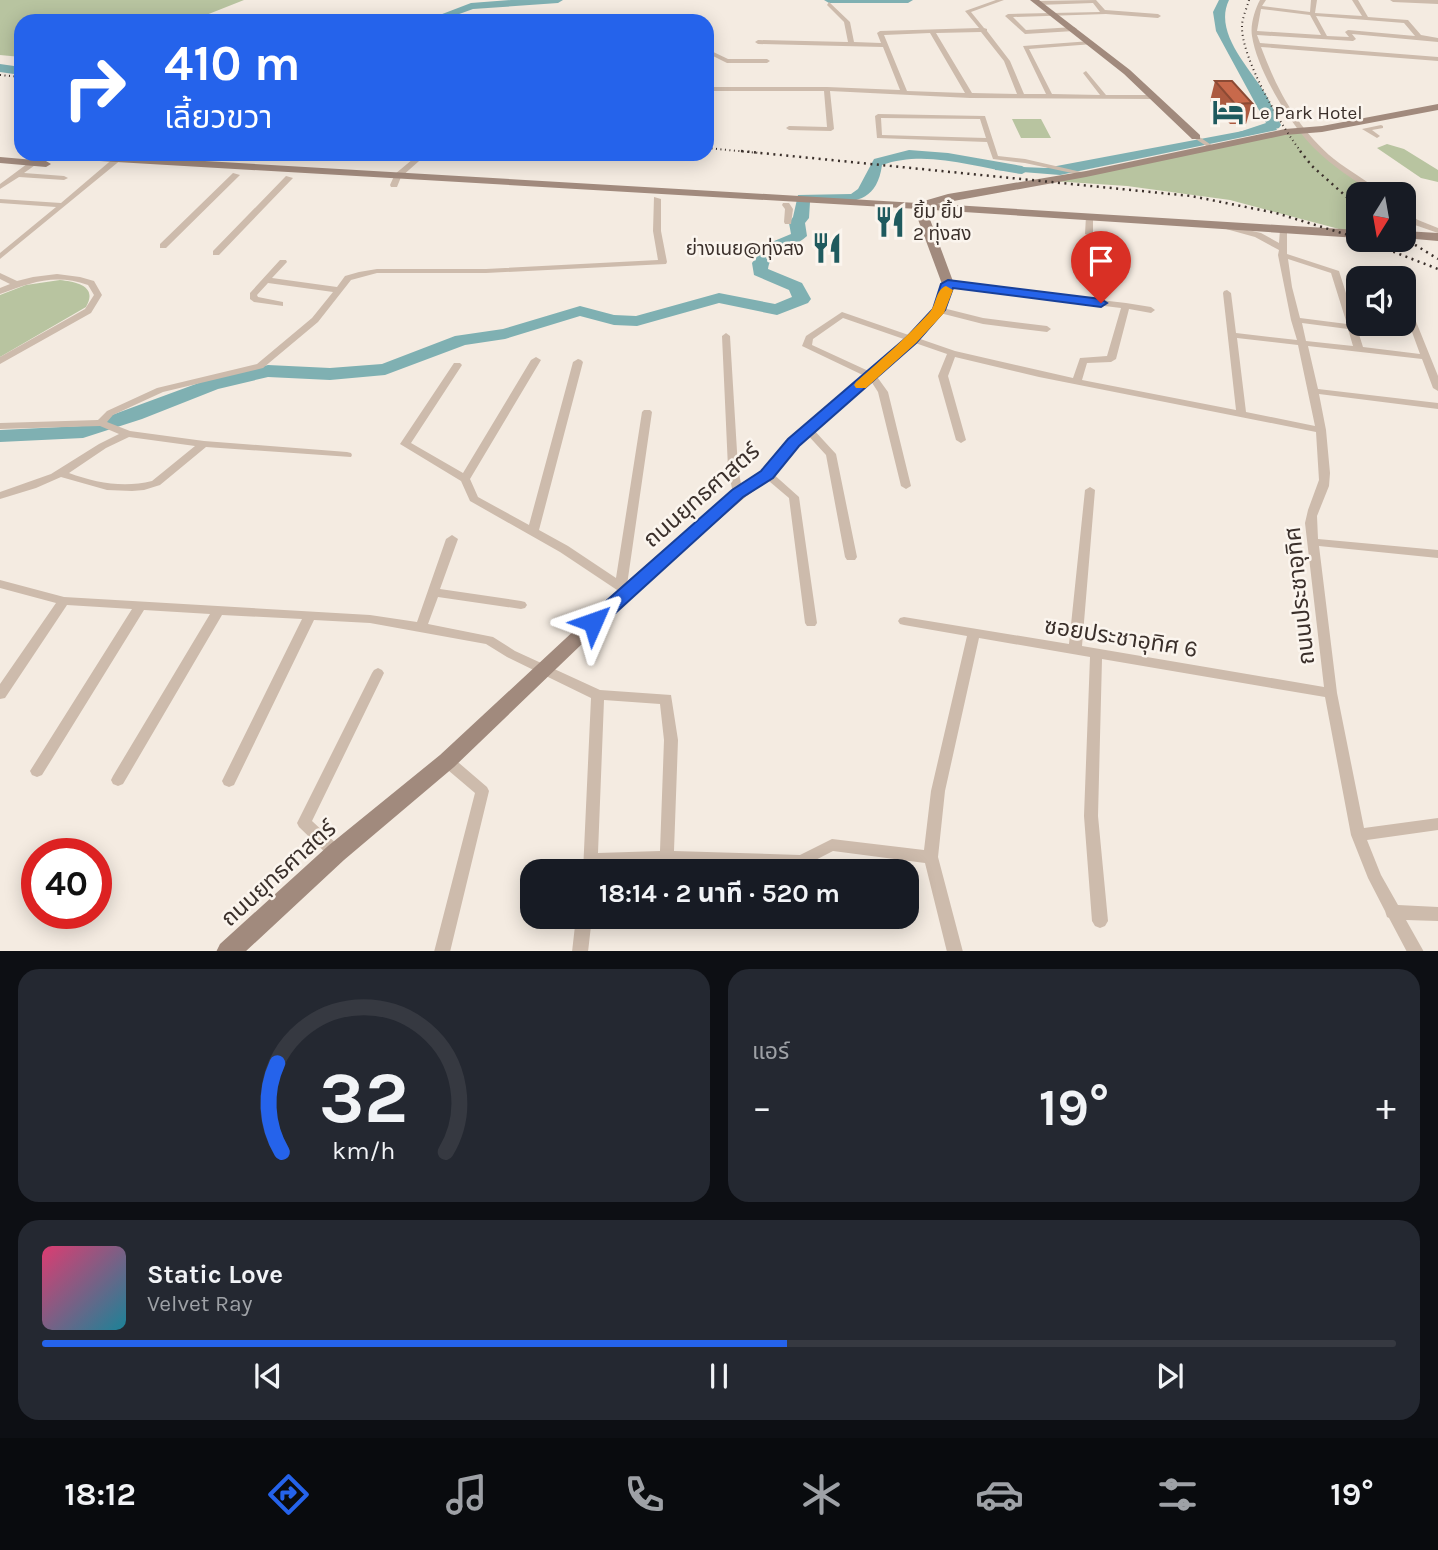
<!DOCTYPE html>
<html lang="th">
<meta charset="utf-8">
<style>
:root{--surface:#171b24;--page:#242831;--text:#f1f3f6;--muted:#9ea1a6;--line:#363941;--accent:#2563eb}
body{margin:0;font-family:Karla,"Noto Sans Thai",sans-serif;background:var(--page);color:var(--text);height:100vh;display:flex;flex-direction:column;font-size:26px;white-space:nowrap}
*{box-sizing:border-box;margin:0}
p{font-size:23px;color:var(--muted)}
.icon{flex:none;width:38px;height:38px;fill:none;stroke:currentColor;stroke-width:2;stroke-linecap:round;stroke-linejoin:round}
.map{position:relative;height:951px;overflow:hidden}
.sheet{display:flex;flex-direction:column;gap:18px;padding:18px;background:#0d0f14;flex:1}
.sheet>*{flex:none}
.hud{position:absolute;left:14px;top:14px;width:700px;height:147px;border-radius:21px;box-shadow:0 4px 18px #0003;background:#2563eb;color:#fff;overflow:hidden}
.needle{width:46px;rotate:191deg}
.fabs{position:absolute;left:1346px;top:182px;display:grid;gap:14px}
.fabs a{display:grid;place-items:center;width:70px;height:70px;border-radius:14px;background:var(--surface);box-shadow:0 4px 18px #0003;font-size:35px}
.speed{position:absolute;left:21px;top:838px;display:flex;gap:14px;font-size:35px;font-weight:700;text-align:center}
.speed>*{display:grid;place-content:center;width:91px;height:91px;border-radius:50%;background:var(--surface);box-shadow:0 4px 18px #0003;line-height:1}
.speed .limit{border:10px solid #d22;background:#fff;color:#111}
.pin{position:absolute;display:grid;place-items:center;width:60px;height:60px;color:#fff;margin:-72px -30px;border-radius:50% 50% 50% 0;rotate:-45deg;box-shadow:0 0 7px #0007}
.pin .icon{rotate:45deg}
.me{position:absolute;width:77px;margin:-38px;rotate:47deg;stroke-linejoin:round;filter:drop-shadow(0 0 5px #0008)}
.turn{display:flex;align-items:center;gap:24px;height:147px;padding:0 35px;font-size:32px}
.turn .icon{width:91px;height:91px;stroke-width:2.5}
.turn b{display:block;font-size:49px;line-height:60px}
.big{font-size:52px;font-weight:700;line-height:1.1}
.sheet .tile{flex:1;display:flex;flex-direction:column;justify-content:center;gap:10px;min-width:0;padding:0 24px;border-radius:21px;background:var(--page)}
.sheet .dial{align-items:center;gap:0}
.dial svg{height:182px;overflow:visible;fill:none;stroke:var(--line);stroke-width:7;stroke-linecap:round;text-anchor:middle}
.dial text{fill:var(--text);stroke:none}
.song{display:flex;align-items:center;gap:21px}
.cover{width:84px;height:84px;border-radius:10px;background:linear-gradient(135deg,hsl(340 70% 55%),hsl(190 70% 35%))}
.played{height:7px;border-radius:4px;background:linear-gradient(90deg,var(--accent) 55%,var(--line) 55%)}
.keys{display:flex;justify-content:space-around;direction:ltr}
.heat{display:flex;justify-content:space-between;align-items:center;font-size:38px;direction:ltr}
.sheet .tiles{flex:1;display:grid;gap:18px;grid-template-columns:1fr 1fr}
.tile:last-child{grid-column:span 2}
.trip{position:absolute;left:520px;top:859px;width:399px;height:70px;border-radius:21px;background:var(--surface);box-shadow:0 4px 18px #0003;font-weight:700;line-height:70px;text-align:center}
.menu{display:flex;height:112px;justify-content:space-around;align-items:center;background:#090b0e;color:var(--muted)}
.menu .icon{width:49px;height:49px}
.menu .on{color:var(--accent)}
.menu b{font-size:32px;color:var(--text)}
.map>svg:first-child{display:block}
</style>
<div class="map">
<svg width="1438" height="952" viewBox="0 0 1438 952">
<rect width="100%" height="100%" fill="#f4ebe1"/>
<path fill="#b8c4a0" d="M0,0H244L191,21H21V57L0,55Z
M1012,119H1041L1051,138H1021Z
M1304,132L1327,156L1378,194H1358V234L1230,200L1127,186L1052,181L1266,137Z
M1387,144L1404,149L1438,170V182L1421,178L1377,148Z
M60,280C77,282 98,286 86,307L0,357V295L26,285Z"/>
<path fill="#7fb0b2" d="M1274,125L1277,130L1060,175L995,170V166L1046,168Z"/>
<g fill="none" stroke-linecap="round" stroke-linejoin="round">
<path fill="#7fb0b2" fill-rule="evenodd" d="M511,0H563L558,3L473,9L440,21H424L471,3Z
M824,0H913L908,3H829Z
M1219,0H1229C1213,33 1250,68 1266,95C1271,104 1276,115 1281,125L1279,128L1246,136L1239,132L1266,123L1216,31L1213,12Z
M0,64L21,67V75L0,72Z
M909,150L948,153L1022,166L1029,170L1022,174C976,168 927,149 882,165C876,209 844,202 810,202L809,218L805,223L807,236C794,249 771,246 768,269L802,283L811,299L808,303L777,315L719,303L637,326L614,325L580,316L505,339L465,345L385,375L330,380L268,377L218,389L142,419L83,438L0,442V430L82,426L204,381L268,365L330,368L382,364L455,336L503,329L580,306L614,315L636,316L719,293L775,304L792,297L789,290L754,275L752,263L767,244L791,234L789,223L793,217L798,195L851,194L858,189L874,159Z"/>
<path fill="#cdbbac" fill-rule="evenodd" d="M996,0H1004L971,12L984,28L987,29V31L1010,61L1024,94H1046L1023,46L1091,41L1094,43L1093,44L1029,49L1052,94L1100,95L1083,73L1086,71L1106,95H1153L1156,97L1153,99L970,98L830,91L834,129L831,131L789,130L786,128L789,126L827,127L824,91H707V87H827L900,90L883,47L758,44L755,42L758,40L848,42L844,22L827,5L829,2L850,22L854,42L881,43L877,33L880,31L979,28L965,11ZM981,32L1004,61L1017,94L972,93L936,33ZM930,33L965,93L907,91L884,35Z
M1096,0L1105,10L1158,14L1161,16L1158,18L1106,14L1013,17L1026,30L1074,27L1077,29L1074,31L1025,34L1005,16L1008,14L1100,12L1093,3L1038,5L1035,3L1038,1Z
M1260,0H1266L1262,6L1310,12L1311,0H1317L1315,13L1362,16L1352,0H1358L1368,17L1408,20L1421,35L1438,38V42L1352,34L1356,39L1353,41L1257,35L1260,43L1438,57V61L1261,47C1277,90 1298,129 1334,159C1349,171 1369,181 1382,194H1374C1353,179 1332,166 1314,148C1290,124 1257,70 1252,36C1250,25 1255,9 1260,0ZM1261,9L1310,15L1321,35L1257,31ZM1316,16L1404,23L1415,36L1348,30L1345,32L1349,37L1327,36Z
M1390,0H1438V4L1393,2Z
M630,14L633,16V21H627V16Z
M707,49L728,59H767L770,61L767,63H727L707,53Z
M878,114L985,116L998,156L1025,159L1090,174L1086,176L1025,163L993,159L987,142L877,138L875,116ZM881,118L980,119L986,138L882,135Z
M1381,125L1383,126V128L1372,130L1380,136L1377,138L1362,129Z
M1194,136H1198L1216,148L1211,149L1194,138Z
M419,154H427L401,177L397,187H391L390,185L395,174Z
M115,157L122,159L0,259V253L56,207L0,203V199L61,203Z
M31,161L38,163L24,173L64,176L68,178L64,180L19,177L0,189V184Z
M233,173L240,175L166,248H160V244Z
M286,176L293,178L219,255H213V251Z
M654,197L661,199V231L667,262L666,264L486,273H377L351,280L318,322L263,368L163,392L113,415L107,422L130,431L204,441L347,452L351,453L352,455L351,457L206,447L160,485L144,490L132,491L107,490L61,477L36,488L0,499V492L51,474L99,444L119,434L100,426L0,429V423L98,420L107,411L157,388L257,364L312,318L333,292L268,283L257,295L258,297L283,302V306L254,302L250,299V293L280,260H286L287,262L272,278L337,287L345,276L359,272L377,269H486L658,260L653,231ZM129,437L195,446L152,481C124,488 96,483 69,473L106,448Z
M783,203H789L793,209L791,224H785L784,222L785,209L782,205Z
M1404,211L1418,220L1438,228V233L1412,224L1404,216Z
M1086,216H1092L1093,218V234L1089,236L1085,234Z
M1226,225L1261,233L1279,243L1280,229L1284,227H1287V254L1339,271L1363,347L1420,354L1408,321L1409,319H1415L1438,376V391L1433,388L1422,359L1308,346L1318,389L1438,403V409L1319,394L1326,430L1330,473L1329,486L1317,516L1318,539L1438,550V558L1319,546L1337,693L1364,828L1438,818V830L1367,840L1381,875L1398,905L1438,907V921L1406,920L1424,952H1407L1389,918L1387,917L1385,911L1368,878L1351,835L1325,697L1102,659L1098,816L1108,921L1105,926L1100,928L1095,926L1092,921L1084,816L1090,657L979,638L945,791L938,857L963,952H947L925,863L833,851L802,867L667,863L598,866L597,872H583L591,698L507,657L486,644L370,623L314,620L234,785L229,787L224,785L222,781L302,619L222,615L123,784L118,786L113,784L111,780L113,776L210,614L144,610L42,775L37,777L32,775L30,771L132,609L67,605L5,698L0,699V684L56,603L0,588V580L64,597L370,615L417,622L446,539L452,535L458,539L440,589L521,601L525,602L527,605L525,608L521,609L438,597L428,624L493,637L515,651L600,690L671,695L678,740L674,851L800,855L832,839L924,850L931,791L967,636L904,625L900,624L898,621L900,618L904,617L1069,644L1085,490L1090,487L1095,490L1082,646L1324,687L1305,523L1308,510L1319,480L1316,432L1039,377L955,357L948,376L966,440L961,443L956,440L938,376L947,354L843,318L813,339L812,345L875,374L888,392L911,486L906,489L901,486L878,392L869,378L802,346L806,336L842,312L955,351L1073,378L1080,358L1107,356L1121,308L948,287L945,286V282L1126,303L1151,307L1155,310L1151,313L1129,309L1116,359L1111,362L1087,363L1082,380L1236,410L1223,293L1224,291L1227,290L1231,293L1236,333L1297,340L1291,320L1278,255L1279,250L1255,237L1226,229ZM1288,259L1331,273L1347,324L1300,318L1292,287ZM1302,323L1348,329L1353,346L1306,341ZM1237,338L1298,345L1315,426L1246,412ZM604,700L660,704L664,740L660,851L598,853Z
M0,273L17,281L33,277L57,274L80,277L94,281L102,295L91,313L0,364V357L85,309L94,295L88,285C54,273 31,283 0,294V288L10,284L0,279Z
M939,307L983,318L1047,326L1051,329L1047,332L983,324L936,312L935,310Z
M726,333L730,336L738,468L743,494L738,497L733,494L728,468L722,336Z
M536,357L541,360L470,479L478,497L529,525L573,362L578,359L581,360L583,362L539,530L568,546L616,578L642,412L644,410H650L652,412L627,585L633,591L631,594H623L560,552L470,501L461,481L400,444L454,363H460L462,365L411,443L463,473L531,360Z
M809,428L813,429L836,454L857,557L855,560H847L845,557L826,455L804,431Z
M767,471L771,472L799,497L817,623L815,626H807L805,623L789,498L763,476L762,474Z
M378,668L382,670L384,673L312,821L341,848L343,853L341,858L336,859L331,858L299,827L297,823L372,673L374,670Z
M447,755L452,757L487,787L489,791L450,952H434L475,793L442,765L440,761L442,757Z
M576,917H592L588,952H572Z"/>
<path fill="#a18a7d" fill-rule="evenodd" d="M1030,0H1039L1130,70L1200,135V139H1192L1124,74Z
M1438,104V110L1322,132L1285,135L1086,177L937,204L1358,230V238L933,210L927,207L918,209L32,157L27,154H86L917,203L948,194L1086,171L1285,129L1322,126Z
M0,157L46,161L51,164L46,167L0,163Z
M922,211L928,214L954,284L946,310L917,343L798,446L773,477L744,498L633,595L454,767L344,860L245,952H216L220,944L328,846L440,755L621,587L732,490L761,471L788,440L907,337L933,309L942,284L916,214Z
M1404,231L1438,233V241L1404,238Z"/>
<path stroke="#3b302b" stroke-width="2" stroke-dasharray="1 3.5" stroke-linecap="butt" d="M1249,0C1247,8 1242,18 1242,26C1241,58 1282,128 1302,153
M0,75L21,77
M707,148L759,153"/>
<path stroke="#3b302b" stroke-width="2.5" stroke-dasharray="2 4.5" stroke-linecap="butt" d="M741,151L1191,196L1276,213L1358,238
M1300,151L1312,166L1358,207
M1404,238L1438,259
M1363,240L1438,269"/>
</g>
<path fill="#ac5a40" d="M1215,81L1252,103L1246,124H1230L1210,101Z"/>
<path fill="#c8694b" stroke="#8c4a34" stroke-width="2" d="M1215,81H1232L1252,103L1235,104Z"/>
<path fill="#2563eb" stroke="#184099" stroke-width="2" d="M948,280L1101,299L1107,303L1101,307L953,288L945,310L916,343L799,446L773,478L743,497L600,627H587L584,622L587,618L732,490L761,471L788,439L907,337L933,309L941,284Z"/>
<path fill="#f59e0b" d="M946,286L953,290L944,313L916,343L866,388H856L854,385L856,382C881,360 906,338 929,313C937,305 935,290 946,286Z"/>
<defs>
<symbol id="hotel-bare" viewBox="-9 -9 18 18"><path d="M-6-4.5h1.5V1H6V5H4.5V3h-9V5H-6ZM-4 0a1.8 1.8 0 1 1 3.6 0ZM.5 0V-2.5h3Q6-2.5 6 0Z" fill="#1f5a5e" stroke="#fbf5ee" stroke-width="2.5" paint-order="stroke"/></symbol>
<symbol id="restaurant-bare" viewBox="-9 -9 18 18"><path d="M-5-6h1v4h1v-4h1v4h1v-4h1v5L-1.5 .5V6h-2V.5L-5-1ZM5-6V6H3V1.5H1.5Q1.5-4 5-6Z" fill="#1f5a5e" stroke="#fbf5ee" stroke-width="2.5" paint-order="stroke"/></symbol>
</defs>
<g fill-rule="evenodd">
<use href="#hotel-bare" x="1206" y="90" width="44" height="44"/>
<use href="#restaurant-bare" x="868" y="200" width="44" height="44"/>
<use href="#restaurant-bare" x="805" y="226" width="44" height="44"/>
</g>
<g text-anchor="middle" stroke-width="5" stroke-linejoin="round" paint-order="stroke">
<g font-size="19" fill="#3b302b" stroke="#fbf5ee" text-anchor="start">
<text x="1251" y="119">Le Park Hotel</text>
<text x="913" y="218">ยิ้ม ยิ้ม<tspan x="913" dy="22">2 ทุ่งสง</tspan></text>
<text x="804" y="255" text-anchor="end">ย่างเนย@ทุ่งสง</text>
</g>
<g font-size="23" fill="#3b302b" stroke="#fbf5ee">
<text transform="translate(701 495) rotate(-41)" y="8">ถนนยุทธศาสตร์</text>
<text transform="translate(1299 596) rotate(-96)" y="8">ถนนประชาอุทิศ</text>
<text transform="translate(1121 637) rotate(9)" y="8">ซอยประชาอุทิศ 6</text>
<text transform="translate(278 873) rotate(-42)" y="8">ถนนยุทธศาสตร์</text>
</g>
</g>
</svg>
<div class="fabs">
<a><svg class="needle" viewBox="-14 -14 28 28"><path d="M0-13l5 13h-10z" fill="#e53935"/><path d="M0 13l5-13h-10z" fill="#9ea1a6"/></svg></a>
<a><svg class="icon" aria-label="sound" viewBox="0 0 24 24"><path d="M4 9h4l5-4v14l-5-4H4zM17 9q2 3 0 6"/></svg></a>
</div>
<div class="speed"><div class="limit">40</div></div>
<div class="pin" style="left:1101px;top:303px;background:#d93025"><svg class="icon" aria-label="arrive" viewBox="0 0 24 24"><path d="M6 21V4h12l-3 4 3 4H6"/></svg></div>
<svg class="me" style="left:593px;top:622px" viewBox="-20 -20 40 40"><path d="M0-17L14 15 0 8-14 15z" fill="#2563eb" stroke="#fff" stroke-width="4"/></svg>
<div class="trip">18:14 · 2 นาที · 520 m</div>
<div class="hud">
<div class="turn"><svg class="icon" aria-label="right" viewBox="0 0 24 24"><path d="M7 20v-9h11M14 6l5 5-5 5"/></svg><div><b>410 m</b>เลี้ยวขวา</div></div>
</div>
</div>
<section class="sheet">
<div class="tiles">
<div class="tile dial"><svg viewBox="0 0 100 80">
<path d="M14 69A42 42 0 1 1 86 69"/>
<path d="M14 69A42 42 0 0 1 12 30" stroke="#2563eb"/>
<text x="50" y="56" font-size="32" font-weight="700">32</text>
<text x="50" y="72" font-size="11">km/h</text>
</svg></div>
<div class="tile"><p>แอร์</p>
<div class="heat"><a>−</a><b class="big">19°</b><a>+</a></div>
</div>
<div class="tile">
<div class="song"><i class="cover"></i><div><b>Static Love</b><p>Velvet Ray</p></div></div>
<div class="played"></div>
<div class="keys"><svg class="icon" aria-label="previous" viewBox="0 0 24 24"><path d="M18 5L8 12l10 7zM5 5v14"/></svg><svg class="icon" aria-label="pause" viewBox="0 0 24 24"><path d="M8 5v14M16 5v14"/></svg><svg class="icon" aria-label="next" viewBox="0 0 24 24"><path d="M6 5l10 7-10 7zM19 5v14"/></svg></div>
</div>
</div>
</section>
<nav class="menu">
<b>18:12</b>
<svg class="icon on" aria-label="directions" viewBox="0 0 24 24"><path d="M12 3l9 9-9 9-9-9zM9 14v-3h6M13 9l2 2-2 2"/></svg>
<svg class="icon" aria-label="music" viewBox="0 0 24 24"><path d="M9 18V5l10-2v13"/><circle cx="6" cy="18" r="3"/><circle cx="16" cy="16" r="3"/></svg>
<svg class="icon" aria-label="phone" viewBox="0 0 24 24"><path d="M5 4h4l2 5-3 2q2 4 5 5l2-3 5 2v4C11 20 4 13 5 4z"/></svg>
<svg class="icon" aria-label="climate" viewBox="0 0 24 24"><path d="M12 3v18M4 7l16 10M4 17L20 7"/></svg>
<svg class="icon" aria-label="car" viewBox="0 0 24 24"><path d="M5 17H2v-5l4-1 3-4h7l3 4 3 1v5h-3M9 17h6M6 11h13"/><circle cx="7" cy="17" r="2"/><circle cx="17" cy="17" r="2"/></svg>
<svg class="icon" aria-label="filters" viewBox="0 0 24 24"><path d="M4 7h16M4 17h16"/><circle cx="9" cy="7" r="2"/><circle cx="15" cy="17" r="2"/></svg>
<b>19°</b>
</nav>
